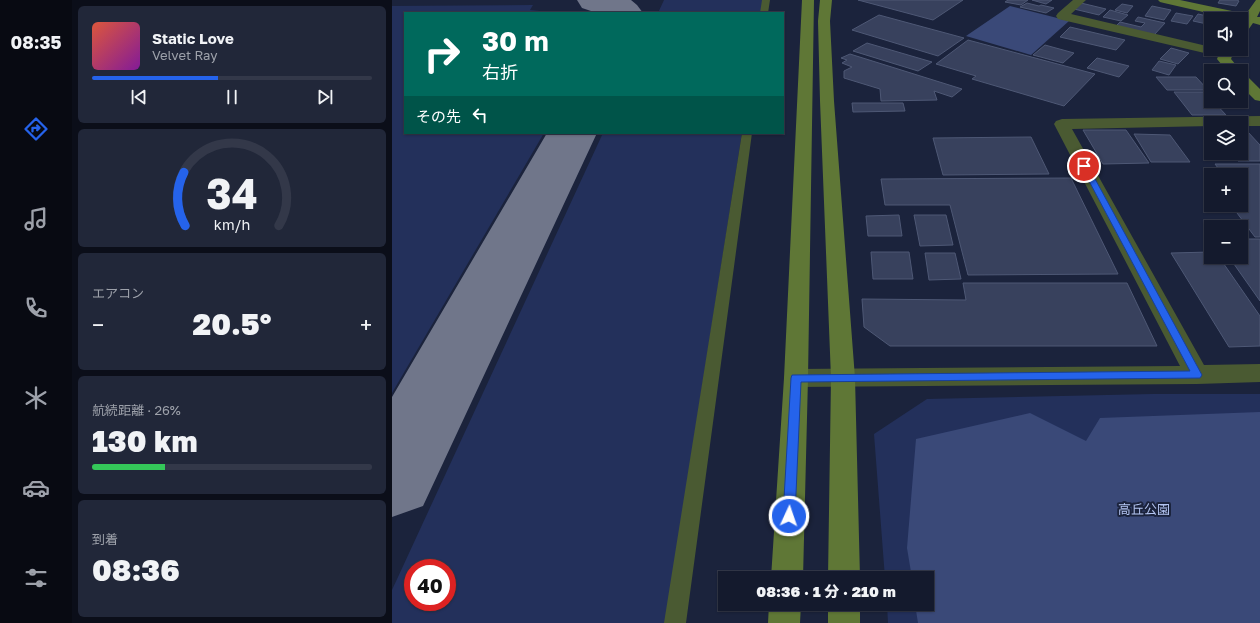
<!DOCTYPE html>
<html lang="ja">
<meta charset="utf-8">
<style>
:root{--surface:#141a2d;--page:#212739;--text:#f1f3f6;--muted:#9da1aa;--line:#333849;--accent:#2563eb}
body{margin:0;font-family:"Golos Text","Noto Sans JP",sans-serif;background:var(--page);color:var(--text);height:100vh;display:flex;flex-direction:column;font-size:15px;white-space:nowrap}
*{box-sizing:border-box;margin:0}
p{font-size:13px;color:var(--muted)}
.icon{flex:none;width:22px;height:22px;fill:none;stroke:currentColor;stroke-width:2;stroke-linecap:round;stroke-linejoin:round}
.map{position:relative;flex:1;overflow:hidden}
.panel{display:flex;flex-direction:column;gap:6px;padding:6px;background:#0b0e19;width:320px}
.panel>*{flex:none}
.top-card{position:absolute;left:12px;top:12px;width:380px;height:122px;border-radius:0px;box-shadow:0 1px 3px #0004,0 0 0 1px var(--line);background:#00695c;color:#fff;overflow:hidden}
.tools{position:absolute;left:812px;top:12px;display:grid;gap:8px}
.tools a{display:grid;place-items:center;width:44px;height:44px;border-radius:0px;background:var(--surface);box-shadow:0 1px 3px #0004,0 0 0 1px var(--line);font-size:20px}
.speed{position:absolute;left:12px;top:559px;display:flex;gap:8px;font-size:20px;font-weight:700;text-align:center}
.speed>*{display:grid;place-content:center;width:52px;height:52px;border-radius:50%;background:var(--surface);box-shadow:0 1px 3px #0004,0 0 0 1px var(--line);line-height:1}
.speed .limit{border:6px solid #d22;background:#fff;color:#111}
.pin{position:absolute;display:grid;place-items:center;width:34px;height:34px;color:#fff;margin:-17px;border:2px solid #fff;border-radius:50%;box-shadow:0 1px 4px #0007}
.me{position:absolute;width:44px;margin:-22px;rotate:3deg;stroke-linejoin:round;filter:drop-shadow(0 0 3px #0008)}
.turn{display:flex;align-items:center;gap:14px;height:84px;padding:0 12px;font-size:18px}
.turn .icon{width:52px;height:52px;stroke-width:2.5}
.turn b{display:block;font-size:28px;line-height:34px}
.then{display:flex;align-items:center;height:38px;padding:0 12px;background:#0003;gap:8px;font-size:15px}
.big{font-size:30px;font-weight:800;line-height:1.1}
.panel .tile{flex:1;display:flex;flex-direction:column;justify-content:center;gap:6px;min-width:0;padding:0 14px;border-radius:6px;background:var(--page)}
.panel .dial{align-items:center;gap:0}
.dial svg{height:104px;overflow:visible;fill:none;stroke:var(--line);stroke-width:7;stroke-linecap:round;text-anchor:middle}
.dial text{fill:var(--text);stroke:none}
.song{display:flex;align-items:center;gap:12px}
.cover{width:48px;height:48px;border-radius:6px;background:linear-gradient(135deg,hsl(10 70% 55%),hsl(290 70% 35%))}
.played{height:4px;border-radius:2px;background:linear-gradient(90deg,var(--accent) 45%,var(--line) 45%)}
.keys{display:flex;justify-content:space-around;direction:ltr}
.heat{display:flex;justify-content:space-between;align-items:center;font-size:22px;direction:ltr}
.charge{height:6px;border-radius:3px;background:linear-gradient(90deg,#34c759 26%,var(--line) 0)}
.trip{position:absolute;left:326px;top:571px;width:216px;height:40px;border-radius:0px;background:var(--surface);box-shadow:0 1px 3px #0004,0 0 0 1px var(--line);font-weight:800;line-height:40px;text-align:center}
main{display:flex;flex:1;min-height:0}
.menu{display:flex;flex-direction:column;width:72px;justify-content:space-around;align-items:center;background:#080a12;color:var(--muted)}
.menu .icon{width:28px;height:28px}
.menu .current{color:var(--accent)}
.menu b{font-size:18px;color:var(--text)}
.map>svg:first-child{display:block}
</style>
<main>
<nav class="menu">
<b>08:35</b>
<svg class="icon current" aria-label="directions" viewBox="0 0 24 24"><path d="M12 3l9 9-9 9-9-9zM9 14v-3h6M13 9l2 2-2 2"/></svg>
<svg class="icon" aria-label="music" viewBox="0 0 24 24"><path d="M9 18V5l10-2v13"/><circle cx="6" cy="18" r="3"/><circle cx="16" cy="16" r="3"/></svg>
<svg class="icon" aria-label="phone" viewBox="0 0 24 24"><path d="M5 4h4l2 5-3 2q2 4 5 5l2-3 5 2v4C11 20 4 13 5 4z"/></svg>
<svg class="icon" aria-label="climate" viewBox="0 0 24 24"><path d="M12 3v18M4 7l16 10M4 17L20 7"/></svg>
<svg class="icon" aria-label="car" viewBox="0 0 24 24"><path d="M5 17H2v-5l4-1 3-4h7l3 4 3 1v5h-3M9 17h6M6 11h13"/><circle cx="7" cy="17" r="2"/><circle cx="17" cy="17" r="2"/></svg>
<svg class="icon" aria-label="filters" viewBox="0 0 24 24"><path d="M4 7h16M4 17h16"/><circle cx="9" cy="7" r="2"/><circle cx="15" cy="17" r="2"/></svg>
</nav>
<section class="panel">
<div class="tile">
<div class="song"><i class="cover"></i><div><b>Static Love</b><p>Velvet Ray</p></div></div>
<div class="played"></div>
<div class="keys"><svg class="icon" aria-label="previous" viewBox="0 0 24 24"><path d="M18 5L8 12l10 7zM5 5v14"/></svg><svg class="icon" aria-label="pause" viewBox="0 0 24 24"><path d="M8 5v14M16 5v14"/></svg><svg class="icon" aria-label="next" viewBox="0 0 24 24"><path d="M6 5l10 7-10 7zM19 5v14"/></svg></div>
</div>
<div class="tile dial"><svg viewBox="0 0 100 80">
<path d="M14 69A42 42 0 1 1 86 69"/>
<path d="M14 69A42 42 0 0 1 13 28" stroke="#2563eb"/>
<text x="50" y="56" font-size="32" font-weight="700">34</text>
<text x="50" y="72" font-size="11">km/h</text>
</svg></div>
<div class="tile"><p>エアコン</p>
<div class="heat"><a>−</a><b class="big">20.5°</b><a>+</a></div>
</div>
<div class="tile"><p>航続距離 · 26%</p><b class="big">130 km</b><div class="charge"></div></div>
<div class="tile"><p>到着</p><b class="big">08:36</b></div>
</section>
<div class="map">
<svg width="868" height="623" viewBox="0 0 868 623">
<rect width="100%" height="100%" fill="#1b233c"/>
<path fill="#23305b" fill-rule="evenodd" d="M272,0H371L369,13H266Z
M141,5L138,10L168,13H13V133H152L0,393V6Z
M211,133H350L273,623H0V590ZM21,568H55V602H21Z
M761,394H868V623H496L495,604H535V578H493L482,434L535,399Z"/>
<path fill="#3a4978" d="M618,6L677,21L639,55L574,36Z
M868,412V623H526L523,604H535V578H520L515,548L524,439L638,413L694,441L708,418Z"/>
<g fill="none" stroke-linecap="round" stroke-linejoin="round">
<path fill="#70768a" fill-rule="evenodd" d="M185,0H239L245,5L251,13H205L190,8Z
M155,133H205L31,506L0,517V397Z"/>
</g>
<path fill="#38415d" stroke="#4e5875" d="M466,0H571L541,20Z
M616,0H636L629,5L613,2Z
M640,0H660L654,4Z
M828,0H845L847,1L844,6L826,3Z
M635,3L647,6L649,5L662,8L654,13L628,7Z
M689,3L714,9L707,15L682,9Z
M730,4L741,6L735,13L723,10Z
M760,6L779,10L772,20L753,16Z
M718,10L736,15L729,21L711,17Z
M784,13L801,16L795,24L779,21Z
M806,14L820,17L815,24L801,21Z
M487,15L572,38L546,56L460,30Z
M746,17L773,23L762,35L724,26L728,22L749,27L753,23L743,21Z
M678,27L733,40L724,50L668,37Z
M576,40L703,74L672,106L580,79L584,76L544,64Z
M475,43L540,62L526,71L461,51Z
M653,45L682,53L671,63L641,55Z
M779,48L797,53L786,64L768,59Z
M458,54L570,89L560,97L542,91L545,100L489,101L488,89L452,78V71L460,67L450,63L455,60L449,58Z
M705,58L737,66L727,77L695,68Z
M767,61L784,65L777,75L760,70Z
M764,77H804L816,90H775Z
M782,92H813L819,98V101H821L834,115H800Z
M460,103H511L513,111L461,112Z
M691,130H734L757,163L711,164Z
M849,131H855L868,145V161H846L839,153H849Z
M742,134L778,135L798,162H759Z
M639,137L657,174L551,175L541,138Z
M823,164H868V237H863L839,205H849V175H819V178L814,172H829Z
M679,178L726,274L576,275L558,205H493L489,179Z
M507,215L510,236H476L474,216Z
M522,215H554L561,245L528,246Z
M849,239H868V301L837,257H849Z
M479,252H517L521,279H481Z
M819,252V257H827L868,316V346L837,347L779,253Z
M533,253H563L569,279L537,280Z
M571,283H735L765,346H498L472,327L470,299L574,300Z"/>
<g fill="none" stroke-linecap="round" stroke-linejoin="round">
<path fill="#4a5a32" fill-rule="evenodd" d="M370,0H378L376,13H368Z
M350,133H360L294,623H272Z"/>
<path fill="#4a5a32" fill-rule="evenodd" d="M681,0H694L679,14L819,47V49L839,51L841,54L839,57L834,58L666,19L664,16L666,13Z
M868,116V126H849V123H819V126L680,129L812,365L868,364V382L805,384L404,387L395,385L392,378L395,371L404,369L788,366L662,124L664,121L670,119Z"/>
<path fill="#5f7736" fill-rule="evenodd" d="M410,0H422L416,378L411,578H379L392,378Z
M428,0H440L438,21L442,101L463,378L468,578H436L439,378L428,101L426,21Z
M766,0H788L854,14L864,0H868V11L865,17H868V25L861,23L854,33L850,34L849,19H842L772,3L768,2Z
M829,49H843L839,59L849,71H835L825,59Z
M849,74L854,75L868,89V101L863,100L849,86Z
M377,604H409L408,623H376Z
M436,604H468V623H436Z"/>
</g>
<path fill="#2563eb" stroke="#184099" d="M690,164H695L696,166L810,375L808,378L409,382L403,516L402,520L397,522L393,520L391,516L399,378L400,375L798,371L689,166Z"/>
<g text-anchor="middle" stroke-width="4" stroke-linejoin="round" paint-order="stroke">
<g font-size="13" fill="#b3c4f1" stroke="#1b233c">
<text x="752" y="514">高丘公園</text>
</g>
</g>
</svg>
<div class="tools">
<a><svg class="icon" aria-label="sound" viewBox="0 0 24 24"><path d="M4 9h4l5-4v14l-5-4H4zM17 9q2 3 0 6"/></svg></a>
<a><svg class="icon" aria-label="search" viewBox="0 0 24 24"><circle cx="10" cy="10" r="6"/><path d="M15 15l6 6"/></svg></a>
<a><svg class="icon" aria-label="layers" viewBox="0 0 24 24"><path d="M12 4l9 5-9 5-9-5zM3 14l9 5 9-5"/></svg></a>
<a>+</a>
<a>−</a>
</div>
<div class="speed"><div class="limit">40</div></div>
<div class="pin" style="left:692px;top:166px;background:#d93025"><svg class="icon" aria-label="arrive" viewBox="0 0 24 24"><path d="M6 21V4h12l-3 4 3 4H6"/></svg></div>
<svg class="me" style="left:397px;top:516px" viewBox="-20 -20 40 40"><circle r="17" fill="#2563eb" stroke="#fff" stroke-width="3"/><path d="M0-11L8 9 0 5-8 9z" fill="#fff"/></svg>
<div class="trip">08:36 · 1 分 · 210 m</div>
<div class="top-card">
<div class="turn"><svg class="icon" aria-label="right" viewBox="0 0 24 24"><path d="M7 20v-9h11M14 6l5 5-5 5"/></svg><div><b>30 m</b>右折</div></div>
<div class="then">その先<svg class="icon" aria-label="left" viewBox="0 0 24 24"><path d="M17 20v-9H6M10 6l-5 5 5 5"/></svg></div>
</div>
</div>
</main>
